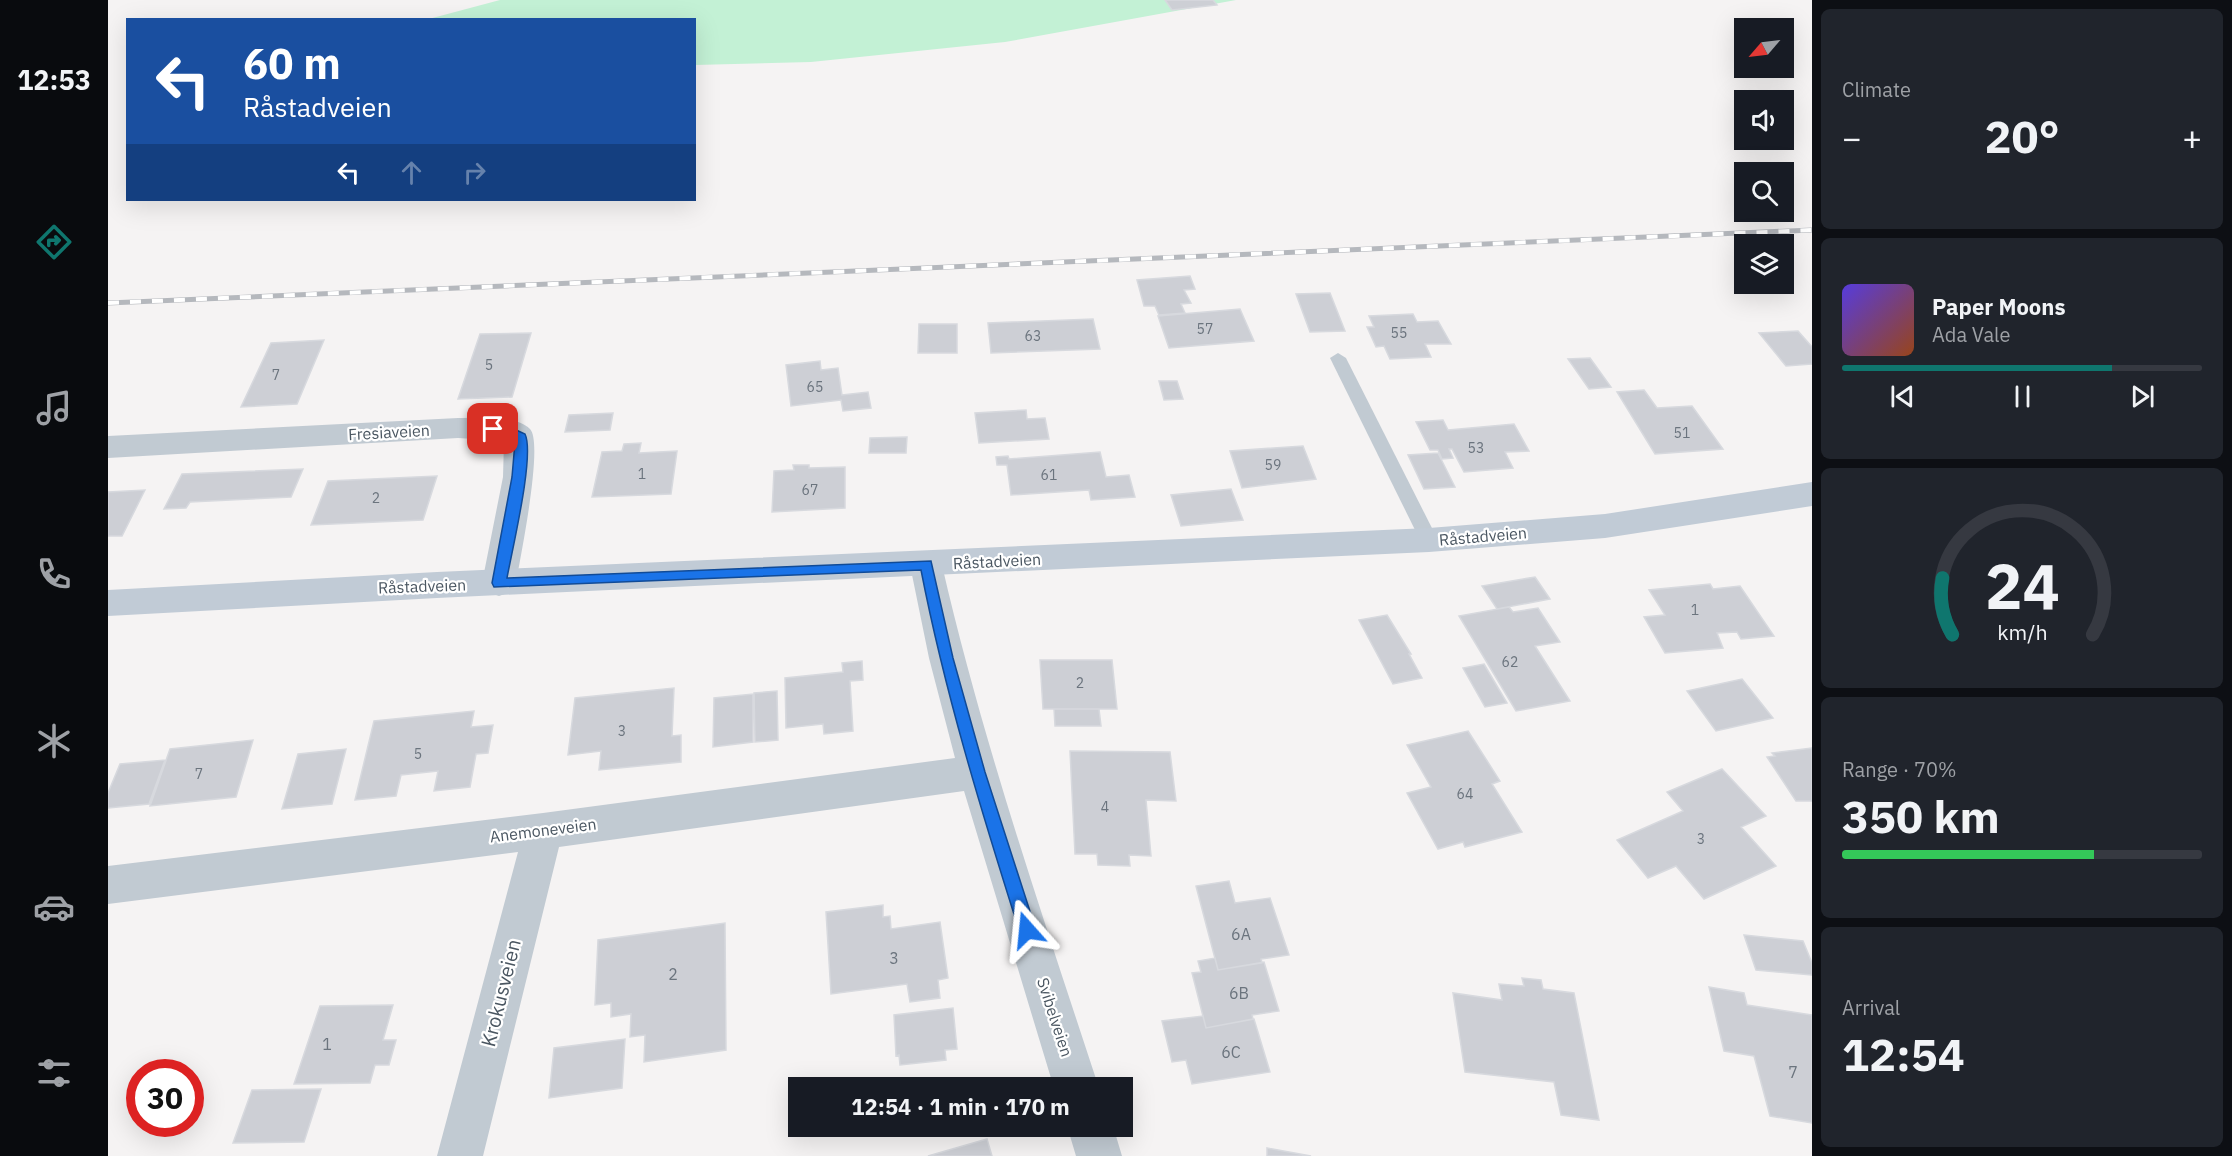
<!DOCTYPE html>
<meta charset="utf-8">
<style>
:root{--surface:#171b24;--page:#20242c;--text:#f1f3f6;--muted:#9ea1a6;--line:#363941;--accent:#0f766e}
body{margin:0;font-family:"IBM Plex Sans",sans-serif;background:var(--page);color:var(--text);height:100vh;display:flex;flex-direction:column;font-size:22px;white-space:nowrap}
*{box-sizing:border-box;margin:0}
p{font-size:20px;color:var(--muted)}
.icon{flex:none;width:33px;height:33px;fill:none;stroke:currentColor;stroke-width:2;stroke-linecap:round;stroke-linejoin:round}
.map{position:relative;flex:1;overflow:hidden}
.panel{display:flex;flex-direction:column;gap:9px;padding:9px;background:#0d0f14;width:420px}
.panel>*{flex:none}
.banner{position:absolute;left:18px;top:18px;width:570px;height:183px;border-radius:0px;box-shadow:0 6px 24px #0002;background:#1a4fa0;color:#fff;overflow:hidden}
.needle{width:39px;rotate:242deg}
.buttons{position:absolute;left:1626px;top:18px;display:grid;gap:12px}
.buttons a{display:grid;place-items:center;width:60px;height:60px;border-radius:0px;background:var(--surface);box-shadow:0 6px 24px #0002;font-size:30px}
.speed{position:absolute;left:18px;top:1059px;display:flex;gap:12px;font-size:30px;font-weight:700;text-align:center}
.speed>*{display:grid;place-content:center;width:78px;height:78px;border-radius:50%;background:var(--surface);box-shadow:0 6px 24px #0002;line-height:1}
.speed .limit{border:9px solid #d22;background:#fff;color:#111}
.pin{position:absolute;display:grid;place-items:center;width:51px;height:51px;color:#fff;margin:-26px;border-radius:12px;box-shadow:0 3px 9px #0006}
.me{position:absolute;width:66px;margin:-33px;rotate:342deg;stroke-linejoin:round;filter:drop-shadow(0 0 4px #0008)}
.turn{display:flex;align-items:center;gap:21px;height:126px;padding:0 18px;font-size:27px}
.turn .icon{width:78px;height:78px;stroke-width:2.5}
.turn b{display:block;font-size:42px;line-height:51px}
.lanes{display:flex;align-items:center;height:57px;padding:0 18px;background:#0003;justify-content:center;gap:30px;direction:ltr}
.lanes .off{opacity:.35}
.big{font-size:45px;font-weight:700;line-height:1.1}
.panel .widget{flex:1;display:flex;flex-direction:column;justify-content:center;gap:9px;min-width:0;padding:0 21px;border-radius:9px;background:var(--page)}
.panel .dial{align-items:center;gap:0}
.dial svg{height:156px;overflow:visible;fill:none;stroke:var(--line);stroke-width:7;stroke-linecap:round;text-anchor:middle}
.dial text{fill:var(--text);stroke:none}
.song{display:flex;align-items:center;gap:18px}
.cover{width:72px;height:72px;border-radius:9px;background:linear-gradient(135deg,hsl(250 70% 55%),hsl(20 70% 35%))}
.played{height:6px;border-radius:3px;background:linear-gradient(90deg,var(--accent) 75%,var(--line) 75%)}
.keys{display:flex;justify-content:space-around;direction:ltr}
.heat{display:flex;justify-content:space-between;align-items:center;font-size:33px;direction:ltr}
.charge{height:9px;border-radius:4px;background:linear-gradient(90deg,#34c759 70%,var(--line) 0)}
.trip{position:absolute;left:680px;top:1077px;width:345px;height:60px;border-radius:0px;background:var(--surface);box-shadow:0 6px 24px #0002;font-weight:700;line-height:60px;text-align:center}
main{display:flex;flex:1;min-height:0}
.tabs{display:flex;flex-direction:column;width:108px;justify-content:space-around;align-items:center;background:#090b0e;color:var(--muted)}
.tabs .icon{width:42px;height:42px}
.tabs .active{color:var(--accent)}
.tabs b{font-size:27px;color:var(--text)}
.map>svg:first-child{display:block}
</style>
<main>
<nav class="tabs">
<b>12:53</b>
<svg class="icon active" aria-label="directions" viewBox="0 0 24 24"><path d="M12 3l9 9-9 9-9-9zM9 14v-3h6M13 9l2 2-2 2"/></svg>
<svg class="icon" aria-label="music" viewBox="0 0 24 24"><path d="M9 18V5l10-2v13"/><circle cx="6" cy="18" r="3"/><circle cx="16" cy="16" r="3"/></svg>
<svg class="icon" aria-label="phone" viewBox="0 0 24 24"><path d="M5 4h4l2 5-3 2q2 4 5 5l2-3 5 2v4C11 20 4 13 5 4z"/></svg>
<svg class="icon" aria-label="climate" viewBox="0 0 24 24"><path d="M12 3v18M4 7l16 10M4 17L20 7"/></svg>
<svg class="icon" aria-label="car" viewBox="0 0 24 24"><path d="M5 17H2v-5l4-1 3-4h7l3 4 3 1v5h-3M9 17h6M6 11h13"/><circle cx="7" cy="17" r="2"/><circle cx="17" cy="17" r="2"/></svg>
<svg class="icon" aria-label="filters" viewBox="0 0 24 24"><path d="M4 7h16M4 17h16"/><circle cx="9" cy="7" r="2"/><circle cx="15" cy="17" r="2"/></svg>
</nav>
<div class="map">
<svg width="1704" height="1156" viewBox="0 0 1704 1156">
<rect width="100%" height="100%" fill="#f5f3f3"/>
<path fill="#c3f1d5" d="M392,0H1128L897,42L703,62L587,65L586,20H317Z"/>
<path fill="#cdcfd5" stroke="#d7d9de" stroke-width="1.5" d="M1057,0H1105L1109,5L1064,10Z
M1082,276L1087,289L1076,290L1083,303L1073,304L1077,313L1051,315L1047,306H1036L1029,280Z
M1222,293L1237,331L1202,332L1188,294Z
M1132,309L1146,341L1061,348L1050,316Z
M1305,314L1309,322L1330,321L1343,344H1317L1323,357L1282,359L1276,346L1268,347L1259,327H1266L1261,316Z
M985,319L992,349L883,353L880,323Z
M811,324H849V353H810Z
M1690,331L1704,347V364L1678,366L1651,333Z
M423,333L404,397L350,399L372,334Z
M216,340L189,404L133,407L163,343Z
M1482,358L1503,387L1481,389L1460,359Z
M712,361L713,370L730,368L734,395L760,392L763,408L735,411L733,400L683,406L678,365Z
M1051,381H1069L1075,399L1056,400Z
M1536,390L1549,408L1584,406L1615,449L1547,454L1509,392Z
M918,410L919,419L937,418L941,439L871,443L867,413Z
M505,413L502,430L457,432L461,415Z
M1335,420L1340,430L1406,424L1421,451L1397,452L1405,468L1356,472L1344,449H1341L1345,458L1334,459L1330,450H1322L1308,422Z
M799,437L798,453H761L762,438Z
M533,443L531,453L569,451L563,494L484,497L494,452L514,451L516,444Z
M1195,446L1208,479L1134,488L1122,451Z
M992,452L998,477L1021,475L1027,497L983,500L981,490L903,495L899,465H889L888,457L900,456L901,459Z
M1330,453L1347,487L1316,489L1300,455Z
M685,465H701V468L737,467V508L664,512L666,471L686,470Z
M195,469L183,497L82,502L78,508L56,509L74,474Z
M329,476L315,520L203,525L220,481Z
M1123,489L1135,520L1073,526L1063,495Z
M37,490L14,536H0V492Z
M1427,577L1442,599L1389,609L1374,586Z
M1602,584L1605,589L1632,586L1666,636L1633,639L1629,632L1609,633L1615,648L1557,653L1536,617L1557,615L1541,590Z
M1401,607L1405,612L1430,608L1452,642L1427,646L1462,701L1408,711L1351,616Z
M1279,615L1303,654H1301L1314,678L1285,684L1251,620Z
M932,660H1004L1009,709H935Z
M754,661L755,680L742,681L745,731L716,734L715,724L678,728L677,678L735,672L734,663Z
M1376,664L1399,703L1377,707L1355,668Z
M1634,679L1665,718L1608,731L1579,691Z
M566,688L564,736L573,735V762L491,770L493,751L460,755L467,698Z
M669,691L670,740L647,742L646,693Z
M645,694V742L605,747L606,698Z
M946,709H991L993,726H947Z
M366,711L363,727L385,725L380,753L368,754L362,787L326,791L330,771L293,775L288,796L247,800L266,721Z
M1360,731L1392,781L1384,784L1414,832L1357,847L1355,842L1330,849L1299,793L1323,787L1299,745Z
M145,740L128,797L42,806L62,749Z
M1704,748V801H1688L1659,757L1667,756L1664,753Z
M238,749L224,804L174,809L190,754Z
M962,751L1062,752L1068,801L1038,800L1043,856L1021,855L1022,866L990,865L989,854H967Z
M57,760L41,804L0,808V793L12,764Z
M1614,769L1658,816L1633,827L1668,866L1596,899L1568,866L1540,878L1509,840L1575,811L1559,792Z
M1121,881L1127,903L1162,898L1181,955L1153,959L1154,963L1110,970L1088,886Z
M775,905V917L782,916L783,929L832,922L840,978L830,980L832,998L802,1002L799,984L723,994L718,912Z
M617,923L618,1050L536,1062L537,1035L522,1037L523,1014L503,1017V1003L487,1005L490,940Z
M1636,935L1695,941L1704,963V975L1648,970Z
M1107,958L1110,970L1156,962L1171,1011L1144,1015L1145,1019L1098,1028L1084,973L1093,972L1090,961Z
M1414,978L1433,980L1435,989L1466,993L1491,1120L1453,1115L1446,1082L1357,1072L1345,993L1394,1000L1391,984L1416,986Z
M1601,987L1636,993L1639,1005L1704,1015V1123L1662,1116L1646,1056L1616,1051Z
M285,1005L275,1040H288L281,1065H267L262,1083L186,1084L212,1006Z
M845,1008L849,1049L837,1050L838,1060L792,1065L791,1055L788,1056L786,1015Z
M1095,1016L1098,1028L1146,1019L1162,1072L1084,1084L1078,1060L1064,1062L1054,1021Z
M517,1039L514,1088L441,1098L446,1048Z
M213,1089L196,1142L125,1143L144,1090Z
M879,1139L884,1156H820Z
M1159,1148L1203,1156H1159Z"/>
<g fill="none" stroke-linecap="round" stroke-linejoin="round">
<path fill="#c1cad2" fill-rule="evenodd" d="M1230,353L1238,358L1330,540L1327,545H1315L1312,540L1222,358Z"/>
<path fill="#c1cad2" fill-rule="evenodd" d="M350,418C370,418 406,414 422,429C436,443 412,559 408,583L403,592L391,596L379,592L374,583L395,477L396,441L350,438L0,458V436Z
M818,552L830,556L834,565C875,743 934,914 991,1088H946L856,791L451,847L375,1156H329L410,852L0,904V866L435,813L847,758L821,658L802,565L806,556Z
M959,1126H1005L1014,1156H968Z"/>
<path fill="#c1cbd6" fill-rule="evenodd" d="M1704,482V506L1497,538L1321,552L329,598L0,616V590L329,572L1321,528L1497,514Z"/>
<defs>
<path id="rail" d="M0,303L1704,230"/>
</defs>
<use href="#rail" stroke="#b5b8bd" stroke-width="5"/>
<use href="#rail" stroke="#fff" stroke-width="4" stroke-dasharray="11" stroke-linecap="butt"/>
</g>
<path fill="#1a73e8" stroke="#114b97" stroke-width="1.5" d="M385,425L404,428L417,434C427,455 404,550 399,578L823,561L845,658L877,772L928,930L925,935L919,938L913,935L911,930C873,810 837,693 813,570L386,587L384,583L404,477L407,442L401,436L381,432L379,429Z"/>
<g text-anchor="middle" stroke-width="4.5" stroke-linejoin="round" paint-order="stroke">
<g font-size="14" fill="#6b747e">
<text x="1097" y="334">57</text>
<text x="1291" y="338">55</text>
<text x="925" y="341">63</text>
<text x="381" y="370">5</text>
<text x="168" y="380">7</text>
<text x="707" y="392">65</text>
<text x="1574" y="438">51</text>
<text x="1368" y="453">53</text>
<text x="1165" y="470">59</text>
<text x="534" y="479">1</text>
<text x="941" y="480">61</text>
<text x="702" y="495">67</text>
<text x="268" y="503">2</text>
<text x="1587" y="615">1</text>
<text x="1402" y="667">62</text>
<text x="972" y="688">2</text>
<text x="514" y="736">3</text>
<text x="310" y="759">5</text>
<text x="91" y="779">7</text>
<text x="1357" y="799">64</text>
<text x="997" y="812">4</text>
<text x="1593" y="844">3</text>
</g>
<g font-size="16" fill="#4a5661" stroke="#fff">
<text transform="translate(281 432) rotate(-3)" y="6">Fresiaveien</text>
<text transform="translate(1375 536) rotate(-5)" y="6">Råstadveien</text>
<text transform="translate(889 561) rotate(-3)" y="6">Råstadveien</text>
<text transform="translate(314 586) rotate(-2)" y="6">Råstadveien</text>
<text transform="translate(435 830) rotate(-7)" y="6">Anemoneveien</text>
<text transform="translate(947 1017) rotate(72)" y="6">Svibelveien</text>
</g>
<g font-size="16" fill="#6b747e">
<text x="1133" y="940">6A</text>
<text x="786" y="964">3</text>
<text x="565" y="980">2</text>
<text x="1131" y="999">6B</text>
<text x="219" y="1050">1</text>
<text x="1123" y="1058">6C</text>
<text x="1685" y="1078">7</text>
</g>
<g font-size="20" fill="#4a5661" stroke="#fff">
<text transform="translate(393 993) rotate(-76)" y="7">Krokusveien</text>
</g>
</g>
</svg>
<div class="buttons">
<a><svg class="needle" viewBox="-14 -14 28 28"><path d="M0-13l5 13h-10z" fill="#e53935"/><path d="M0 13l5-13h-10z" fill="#9ea1a6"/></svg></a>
<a><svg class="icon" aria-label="sound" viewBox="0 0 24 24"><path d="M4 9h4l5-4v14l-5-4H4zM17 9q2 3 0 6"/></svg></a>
<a><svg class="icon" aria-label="search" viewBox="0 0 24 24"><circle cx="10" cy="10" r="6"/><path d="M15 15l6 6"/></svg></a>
<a><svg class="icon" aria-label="layers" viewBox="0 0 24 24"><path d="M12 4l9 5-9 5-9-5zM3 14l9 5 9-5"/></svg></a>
</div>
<div class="speed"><div class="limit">30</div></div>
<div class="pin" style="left:385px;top:429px;background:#d93025"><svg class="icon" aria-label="arrive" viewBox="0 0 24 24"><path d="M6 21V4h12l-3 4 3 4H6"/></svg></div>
<svg class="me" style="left:919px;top:930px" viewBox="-20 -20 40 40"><path d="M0-17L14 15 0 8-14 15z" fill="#1a73e8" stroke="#fff" stroke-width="4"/></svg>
<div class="trip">12:54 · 1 min · 170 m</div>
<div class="banner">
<div class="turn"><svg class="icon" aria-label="left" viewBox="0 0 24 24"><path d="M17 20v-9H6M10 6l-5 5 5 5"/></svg><div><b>60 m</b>Råstadveien</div></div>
<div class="lanes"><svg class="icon" aria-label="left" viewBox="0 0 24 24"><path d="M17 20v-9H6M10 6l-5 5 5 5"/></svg><svg class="icon off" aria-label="ahead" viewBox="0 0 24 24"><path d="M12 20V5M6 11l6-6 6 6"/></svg><svg class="icon off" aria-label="right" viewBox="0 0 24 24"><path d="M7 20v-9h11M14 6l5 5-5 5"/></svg></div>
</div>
</div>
<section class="panel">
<div class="widget"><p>Climate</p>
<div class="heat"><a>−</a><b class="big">20°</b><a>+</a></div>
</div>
<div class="widget">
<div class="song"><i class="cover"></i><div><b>Paper Moons</b><p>Ada Vale</p></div></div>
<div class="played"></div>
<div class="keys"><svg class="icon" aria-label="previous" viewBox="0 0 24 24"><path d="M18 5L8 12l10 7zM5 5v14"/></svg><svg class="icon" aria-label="pause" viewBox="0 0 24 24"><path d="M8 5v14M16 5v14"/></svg><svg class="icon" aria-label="next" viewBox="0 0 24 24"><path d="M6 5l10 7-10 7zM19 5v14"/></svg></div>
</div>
<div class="widget dial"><svg viewBox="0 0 100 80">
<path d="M14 69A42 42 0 1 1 86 69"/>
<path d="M14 69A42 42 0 0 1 9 40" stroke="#0f766e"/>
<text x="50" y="56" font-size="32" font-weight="700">24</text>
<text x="50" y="72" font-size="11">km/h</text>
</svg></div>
<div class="widget"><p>Range · 70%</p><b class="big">350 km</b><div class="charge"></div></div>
<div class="widget"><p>Arrival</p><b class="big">12:54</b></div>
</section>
</main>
